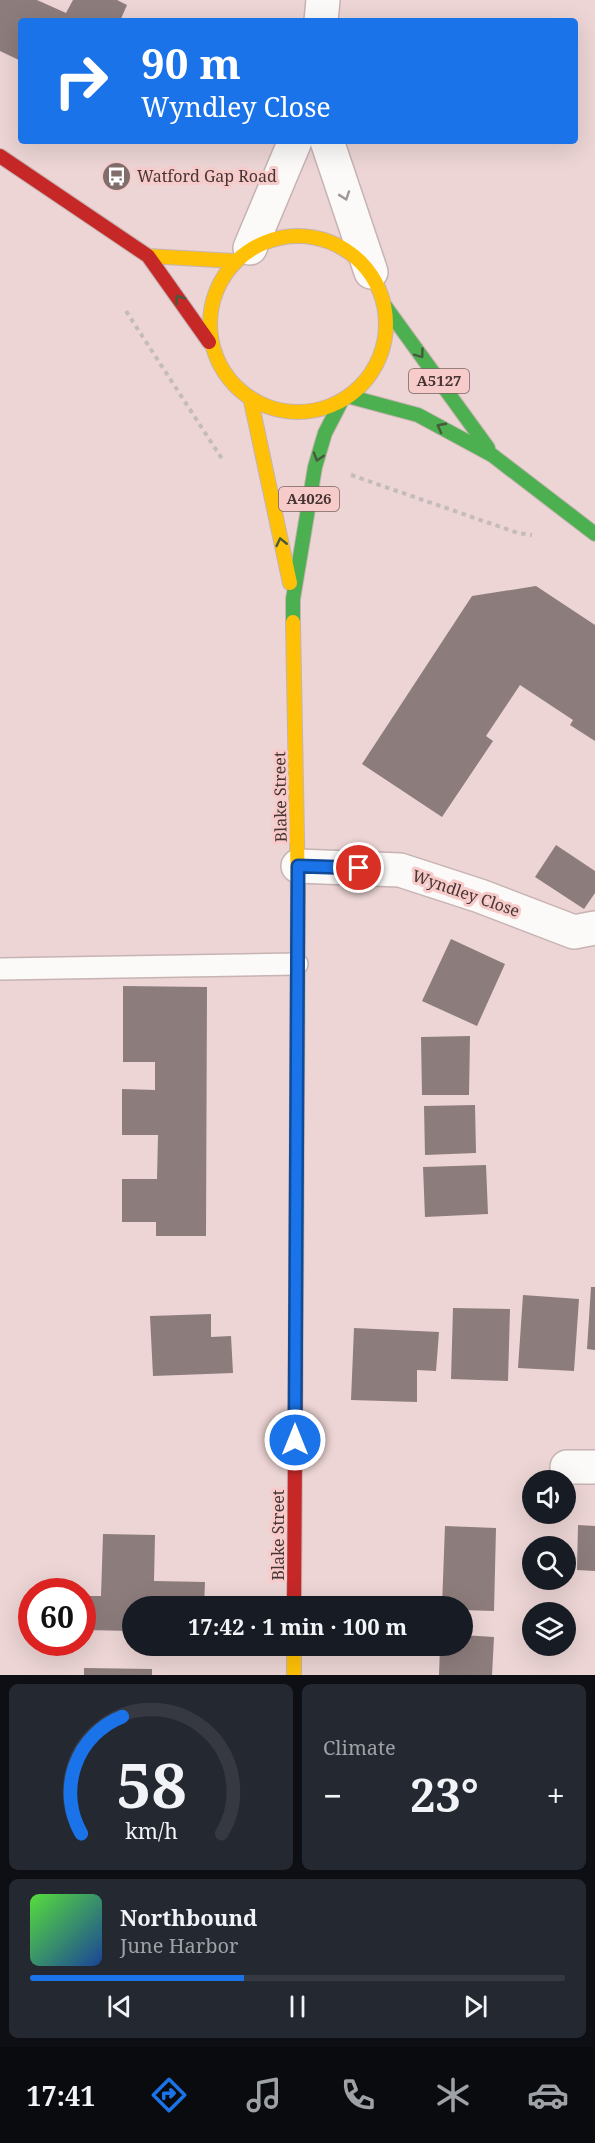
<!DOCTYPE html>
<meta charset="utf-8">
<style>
:root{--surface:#171b24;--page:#242831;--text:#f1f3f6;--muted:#9ea1a6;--line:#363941;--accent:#1a73e8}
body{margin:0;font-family:"Noto Serif",serif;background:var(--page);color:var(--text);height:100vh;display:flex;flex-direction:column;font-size:22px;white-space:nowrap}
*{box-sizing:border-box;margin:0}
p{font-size:20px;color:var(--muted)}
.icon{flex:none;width:33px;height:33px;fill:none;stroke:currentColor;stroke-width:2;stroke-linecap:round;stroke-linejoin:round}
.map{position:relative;height:1675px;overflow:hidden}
.panel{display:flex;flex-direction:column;gap:9px;padding:9px;background:#0d0f14;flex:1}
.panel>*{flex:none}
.banner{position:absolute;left:18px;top:18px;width:560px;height:126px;border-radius:6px;box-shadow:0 6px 24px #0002;background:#1a73e8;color:#fff;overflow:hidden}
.fabs{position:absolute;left:522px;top:1470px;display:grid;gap:12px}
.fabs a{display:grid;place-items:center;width:54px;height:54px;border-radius:50%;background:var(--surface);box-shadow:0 6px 24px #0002;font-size:30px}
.speed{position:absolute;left:18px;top:1578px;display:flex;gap:12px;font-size:30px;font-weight:700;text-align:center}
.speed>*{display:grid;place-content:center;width:78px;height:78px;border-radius:50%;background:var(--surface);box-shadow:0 6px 24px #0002;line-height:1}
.speed .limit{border:9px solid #d22;background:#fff;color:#111}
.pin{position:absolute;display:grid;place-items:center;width:51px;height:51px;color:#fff;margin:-26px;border:3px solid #fff;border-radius:50%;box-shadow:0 2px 6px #0007}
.me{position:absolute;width:66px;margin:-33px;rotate:0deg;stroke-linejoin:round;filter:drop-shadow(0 0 4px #0008)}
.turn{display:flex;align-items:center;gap:21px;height:126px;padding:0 24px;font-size:27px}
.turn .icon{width:78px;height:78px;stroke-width:2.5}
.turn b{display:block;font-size:42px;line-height:51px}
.big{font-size:45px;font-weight:700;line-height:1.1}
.panel .widget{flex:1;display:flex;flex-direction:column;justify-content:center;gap:9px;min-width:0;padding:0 21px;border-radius:9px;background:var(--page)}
.panel .dial{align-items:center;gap:0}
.dial svg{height:156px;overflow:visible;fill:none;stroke:var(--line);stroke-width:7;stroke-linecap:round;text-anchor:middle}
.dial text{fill:var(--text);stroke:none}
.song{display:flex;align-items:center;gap:18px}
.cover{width:72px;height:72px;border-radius:9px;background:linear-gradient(135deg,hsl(110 70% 55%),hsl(220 70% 35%))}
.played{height:6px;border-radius:3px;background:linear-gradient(90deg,var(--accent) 40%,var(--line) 40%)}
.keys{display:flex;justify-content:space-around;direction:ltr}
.heat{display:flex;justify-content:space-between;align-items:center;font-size:33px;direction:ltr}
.panel .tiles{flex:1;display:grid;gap:9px;grid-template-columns:1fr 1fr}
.widget:last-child{grid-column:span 2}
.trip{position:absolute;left:122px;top:1596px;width:351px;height:60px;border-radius:30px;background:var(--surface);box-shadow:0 6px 24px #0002;font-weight:700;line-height:60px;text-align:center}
.tab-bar{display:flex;height:96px;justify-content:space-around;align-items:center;background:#090b0e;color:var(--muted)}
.tab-bar .icon{width:42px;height:42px}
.tab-bar .selected{color:var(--accent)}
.tab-bar b{font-size:27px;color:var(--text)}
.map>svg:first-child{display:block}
</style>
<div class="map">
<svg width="595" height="1675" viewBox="0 0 595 1675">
<rect width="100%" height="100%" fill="#ecd5d4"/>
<path fill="#8d7c7c" d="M0,0H37L66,13L73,0H117L127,5L120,21H21V61L0,51Z
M536,586L595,625V741L570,725L573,720L520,685L486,736L493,741L442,817L362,764L472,596Z
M556,845L595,871V893L584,909L535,877Z
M451,939L505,964L477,1026L422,1001Z
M123,986L207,987L206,1236H156V1222H122V1179H157L158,1135H122V1089L155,1090V1062H123Z
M470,1036L469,1095H422L421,1037Z
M475,1105L476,1153L425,1155L424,1106Z
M486,1165L488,1214L425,1217L423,1167Z
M591,1287H595V1350L587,1349Z
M523,1295L579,1299L574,1371L518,1368Z
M453,1308L510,1309L508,1381L451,1379Z
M211,1314V1337L231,1336L233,1373L153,1376L150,1316Z
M354,1328L439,1332L436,1371L417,1370V1402L351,1400Z
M578,1525L595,1526V1571L577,1570Z
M445,1526L496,1528L494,1611L462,1610V1606H442Z
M103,1534L155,1535L154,1581L205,1582L204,1606H132V1631L86,1630L87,1596H101Z
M462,1635L494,1637L492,1675H439L440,1646H462Z
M84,1668L152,1669V1675H84Z"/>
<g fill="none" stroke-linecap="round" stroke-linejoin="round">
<defs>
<path id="lane" d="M0,969L297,964"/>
<path id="street" d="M321,21L323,0
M327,141L371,272
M250,248L295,141
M298,866L400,870L480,896L574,932L595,928
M567,1467H595"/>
<path id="fast" d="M385,306L488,448
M351,397L418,415L492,455L595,534
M293,622V599L315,467L325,433L340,404
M296,1300L298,894"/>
<path id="slow" d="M210 324a88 88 0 1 1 176 0a88 88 0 1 1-176 0Z
M148,256L234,261
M251,401L290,583
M293,622L298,894
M294,1646V1675"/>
<path id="jam" d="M0,156L148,256L209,342
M294,1606L296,1300"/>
</defs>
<use href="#lane" stroke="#c6b3b2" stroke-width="24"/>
<use href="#street" stroke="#c6b3b2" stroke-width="36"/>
<use href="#fast" stroke="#c6b3b2" stroke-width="16"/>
<use href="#slow" stroke="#c6b3b2" stroke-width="16"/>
<use href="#jam" stroke="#c6b3b2" stroke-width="16"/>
<path stroke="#c5bbbb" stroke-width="4" stroke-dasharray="4.5 4.5" stroke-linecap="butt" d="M126,311L224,462
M351,475L518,533L532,535"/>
<use href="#lane" stroke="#fcf9f9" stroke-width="21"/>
<use href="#street" stroke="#fcf9f9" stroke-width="33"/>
<use href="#fast" stroke="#4caf50" stroke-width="14"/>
<use href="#slow" stroke="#ffc107" stroke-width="14"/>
<use href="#jam" stroke="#c62828" stroke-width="14"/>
</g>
<defs><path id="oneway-chevron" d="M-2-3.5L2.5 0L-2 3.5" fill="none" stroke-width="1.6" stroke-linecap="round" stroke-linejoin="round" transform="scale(1.5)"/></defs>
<use stroke="#a19796" href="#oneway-chevron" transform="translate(345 196) rotate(71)"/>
<g stroke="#485a3c">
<use href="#oneway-chevron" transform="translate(179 299) rotate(-125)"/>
<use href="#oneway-chevron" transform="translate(420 354) rotate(54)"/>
<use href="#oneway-chevron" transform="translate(441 427) rotate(-152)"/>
<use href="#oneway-chevron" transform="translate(318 457) rotate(107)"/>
<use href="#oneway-chevron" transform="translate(281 542) rotate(-103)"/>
</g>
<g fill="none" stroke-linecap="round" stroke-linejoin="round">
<defs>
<path id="route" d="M295,1440L298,866L359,868"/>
</defs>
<use href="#route" stroke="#114b97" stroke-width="15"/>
<use href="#route" stroke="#1a73e8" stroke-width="10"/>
</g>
<defs>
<symbol id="bus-disc" viewBox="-11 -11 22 22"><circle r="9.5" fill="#806d6c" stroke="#f7cbc9"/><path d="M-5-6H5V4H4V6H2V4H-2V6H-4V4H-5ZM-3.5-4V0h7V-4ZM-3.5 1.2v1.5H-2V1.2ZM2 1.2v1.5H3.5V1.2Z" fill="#fff"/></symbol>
</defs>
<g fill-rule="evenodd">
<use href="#bus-disc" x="100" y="160" width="33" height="33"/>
</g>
<g text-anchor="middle" stroke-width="6" stroke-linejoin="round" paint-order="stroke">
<g fill="#f7cbc9" stroke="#7b6261" stroke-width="1.5">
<rect x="409" y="369" width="60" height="24" rx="4.5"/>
<rect x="279" y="487" width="60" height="24" rx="4.5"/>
</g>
<g font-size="15" font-weight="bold" fill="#463534">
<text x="439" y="386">A5127</text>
<text x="309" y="504">A4026</text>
</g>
<g font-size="16" fill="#463534" stroke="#f7cbc9" text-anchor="start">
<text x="137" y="182">Watford Gap Road</text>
</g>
<g font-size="16" fill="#463534" stroke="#f7cbc9">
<text transform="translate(280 797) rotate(-91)" y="6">Blake Street</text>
<text transform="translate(466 893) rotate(19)" y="6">Wyndley Close</text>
<text transform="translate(278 1535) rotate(-90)" y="6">Blake Street</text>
</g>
</g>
</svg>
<div class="fabs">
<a><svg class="icon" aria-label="sound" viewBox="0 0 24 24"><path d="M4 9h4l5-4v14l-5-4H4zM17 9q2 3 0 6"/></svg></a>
<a><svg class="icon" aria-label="search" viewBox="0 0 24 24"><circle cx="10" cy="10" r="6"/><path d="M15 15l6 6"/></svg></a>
<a><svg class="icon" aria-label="layers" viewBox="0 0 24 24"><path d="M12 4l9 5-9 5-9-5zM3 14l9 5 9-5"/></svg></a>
</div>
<div class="speed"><div class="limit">60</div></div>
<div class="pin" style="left:359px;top:868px;background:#d93025"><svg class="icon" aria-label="arrive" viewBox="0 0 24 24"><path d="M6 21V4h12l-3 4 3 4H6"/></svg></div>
<svg class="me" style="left:295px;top:1440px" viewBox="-20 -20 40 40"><circle r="17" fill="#1a73e8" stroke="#fff" stroke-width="3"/><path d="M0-11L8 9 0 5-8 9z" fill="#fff"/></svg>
<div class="trip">17:42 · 1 min · 100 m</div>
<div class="banner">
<div class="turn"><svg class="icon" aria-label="right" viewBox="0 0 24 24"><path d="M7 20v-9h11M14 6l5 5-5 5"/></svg><div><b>90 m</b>Wyndley Close</div></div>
</div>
</div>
<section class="panel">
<div class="tiles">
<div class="widget dial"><svg viewBox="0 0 100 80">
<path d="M14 69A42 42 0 1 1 86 69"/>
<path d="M14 69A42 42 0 0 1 35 9" stroke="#1a73e8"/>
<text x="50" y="56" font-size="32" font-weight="700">58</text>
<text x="50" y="72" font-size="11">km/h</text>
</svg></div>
<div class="widget"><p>Climate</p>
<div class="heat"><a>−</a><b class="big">23°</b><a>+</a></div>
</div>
<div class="widget">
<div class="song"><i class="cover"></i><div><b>Northbound</b><p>June Harbor</p></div></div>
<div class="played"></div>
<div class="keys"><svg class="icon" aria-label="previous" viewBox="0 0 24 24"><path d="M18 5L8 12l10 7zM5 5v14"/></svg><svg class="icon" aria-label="pause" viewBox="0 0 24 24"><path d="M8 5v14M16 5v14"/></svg><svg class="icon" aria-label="next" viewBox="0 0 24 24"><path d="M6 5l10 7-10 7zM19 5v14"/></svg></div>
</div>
</div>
</section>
<nav class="tab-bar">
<b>17:41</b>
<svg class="icon selected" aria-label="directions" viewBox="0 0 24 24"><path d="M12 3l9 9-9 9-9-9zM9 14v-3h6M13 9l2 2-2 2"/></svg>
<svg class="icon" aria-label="music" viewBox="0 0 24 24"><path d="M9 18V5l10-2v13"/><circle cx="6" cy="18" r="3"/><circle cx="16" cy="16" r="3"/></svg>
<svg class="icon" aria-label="phone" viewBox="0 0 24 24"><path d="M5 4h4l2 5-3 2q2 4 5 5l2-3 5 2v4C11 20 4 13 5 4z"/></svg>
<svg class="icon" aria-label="climate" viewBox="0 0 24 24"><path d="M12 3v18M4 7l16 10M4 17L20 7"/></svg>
<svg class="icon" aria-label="car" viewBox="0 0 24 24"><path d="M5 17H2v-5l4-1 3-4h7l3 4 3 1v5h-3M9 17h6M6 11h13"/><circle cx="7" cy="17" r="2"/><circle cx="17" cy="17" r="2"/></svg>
</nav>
